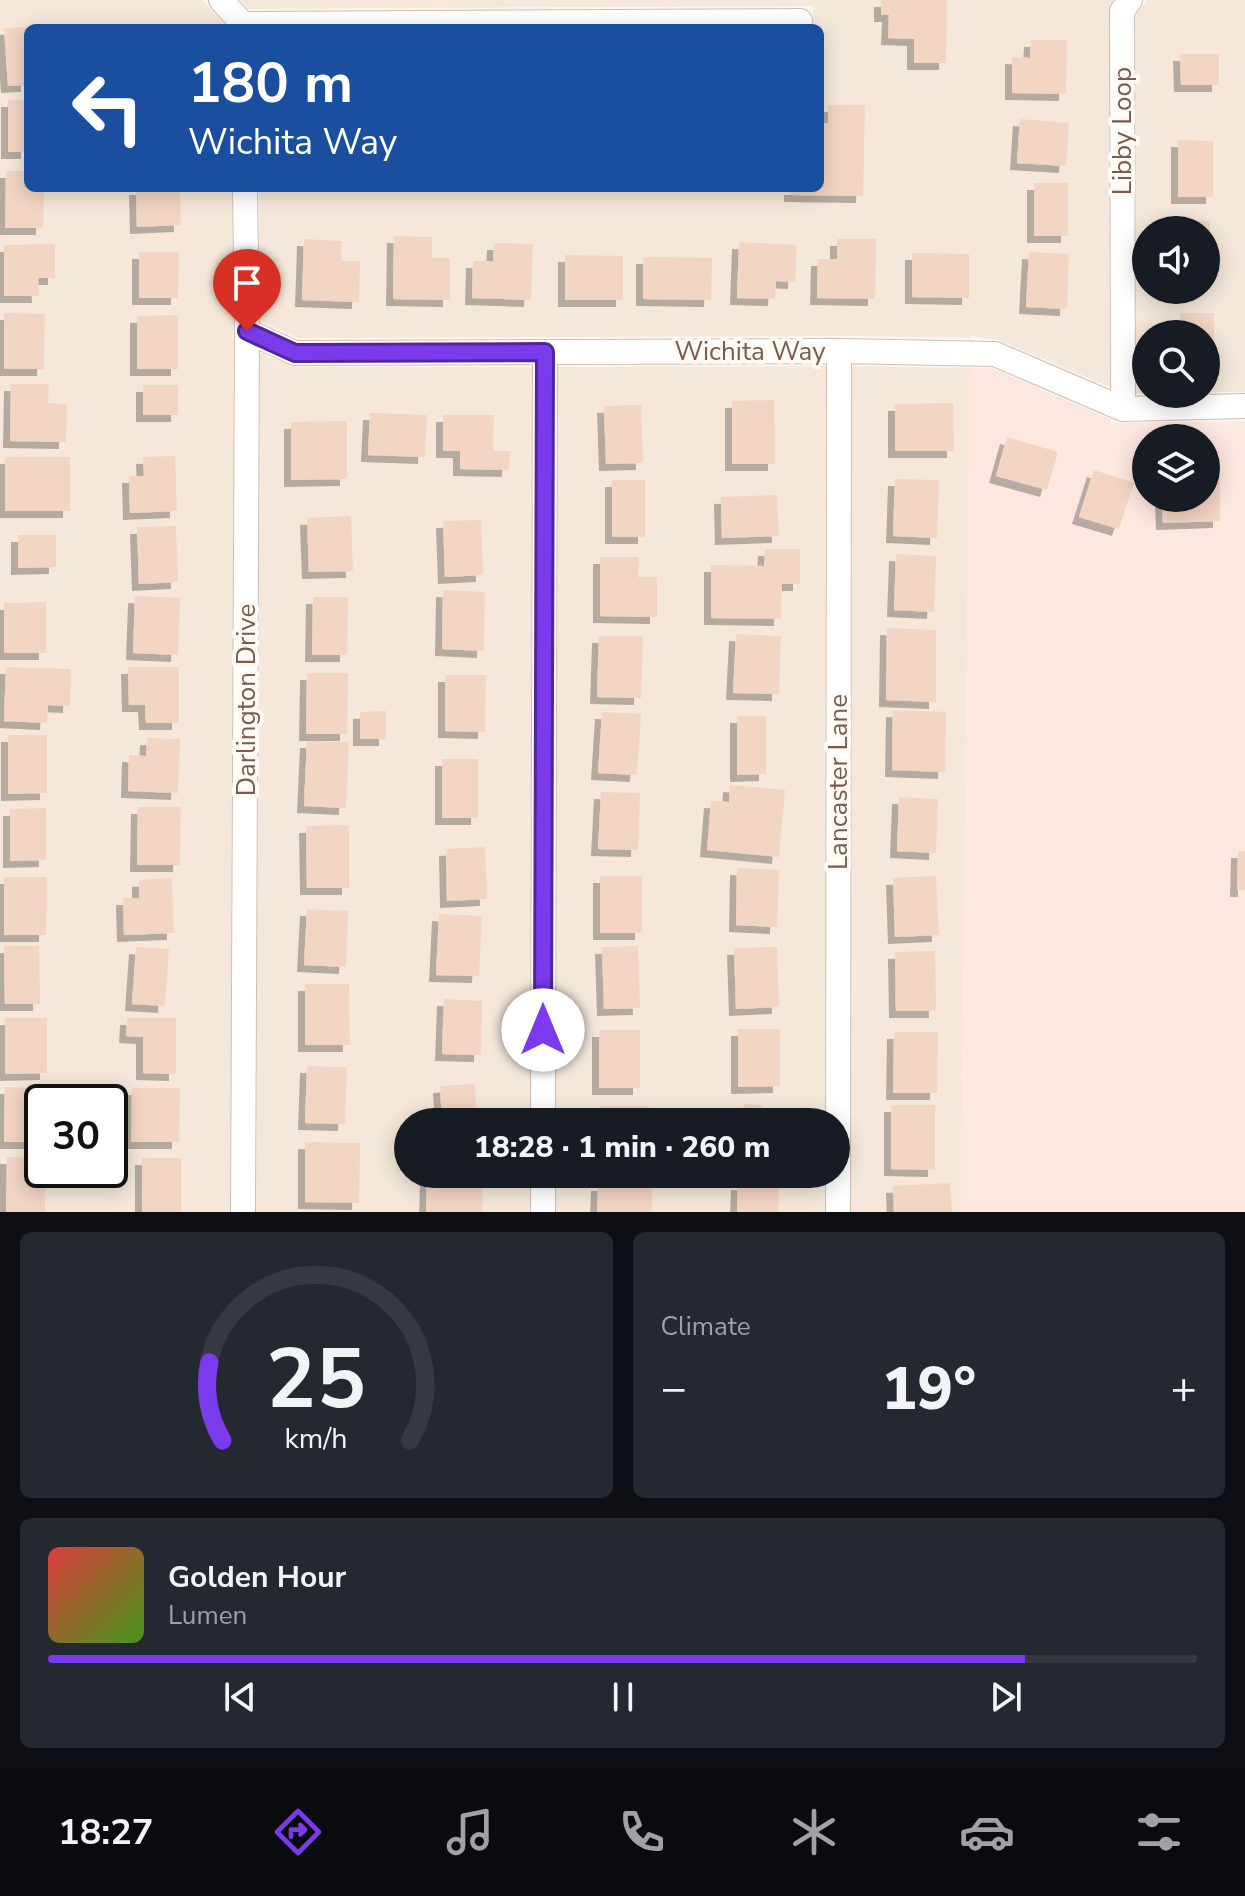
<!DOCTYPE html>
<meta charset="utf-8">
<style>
:root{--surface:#171b24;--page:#242831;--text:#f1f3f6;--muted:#9ea1a6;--line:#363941;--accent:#7c3aed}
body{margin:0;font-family:"Nunito Sans",sans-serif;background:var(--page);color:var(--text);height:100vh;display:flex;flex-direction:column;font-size:30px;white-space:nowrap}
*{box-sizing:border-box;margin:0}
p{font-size:26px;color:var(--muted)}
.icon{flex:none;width:44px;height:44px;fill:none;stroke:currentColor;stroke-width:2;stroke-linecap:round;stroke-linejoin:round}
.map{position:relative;height:1212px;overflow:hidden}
.side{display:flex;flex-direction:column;gap:20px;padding:20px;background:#0d0f14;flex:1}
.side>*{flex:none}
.top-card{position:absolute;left:24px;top:24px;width:800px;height:168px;border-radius:12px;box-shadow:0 4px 20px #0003;background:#1a4fa0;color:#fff;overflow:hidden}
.fabs{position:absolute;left:1132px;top:216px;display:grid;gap:16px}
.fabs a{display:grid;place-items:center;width:88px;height:88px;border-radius:50%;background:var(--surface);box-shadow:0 4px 20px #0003;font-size:40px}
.speed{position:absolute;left:24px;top:1084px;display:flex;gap:16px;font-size:40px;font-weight:700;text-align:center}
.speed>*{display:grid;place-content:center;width:104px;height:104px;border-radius:50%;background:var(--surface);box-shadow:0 4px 20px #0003;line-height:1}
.speed .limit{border:4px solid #111;border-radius:12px;background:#fff;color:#111}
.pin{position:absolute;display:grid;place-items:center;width:68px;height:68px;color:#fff;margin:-82px -34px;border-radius:50% 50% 50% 0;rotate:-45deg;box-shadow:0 0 8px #0007}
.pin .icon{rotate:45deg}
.me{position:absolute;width:88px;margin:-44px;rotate:0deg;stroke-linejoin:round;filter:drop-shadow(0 0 6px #0008)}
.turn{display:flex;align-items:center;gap:28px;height:168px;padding:0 32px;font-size:36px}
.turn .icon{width:104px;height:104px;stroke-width:2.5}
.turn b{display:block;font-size:56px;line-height:68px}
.big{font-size:60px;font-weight:800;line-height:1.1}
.side .widget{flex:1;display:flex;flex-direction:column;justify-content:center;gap:12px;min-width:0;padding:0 28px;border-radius:12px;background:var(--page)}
.side .dial{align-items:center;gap:0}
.dial svg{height:208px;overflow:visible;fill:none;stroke:var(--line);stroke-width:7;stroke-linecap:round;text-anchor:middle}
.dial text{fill:var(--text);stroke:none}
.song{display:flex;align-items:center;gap:24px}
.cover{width:96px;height:96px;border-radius:12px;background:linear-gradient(135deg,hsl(0 70% 55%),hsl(100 70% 35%))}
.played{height:8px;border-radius:4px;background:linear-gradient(90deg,var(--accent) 85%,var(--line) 85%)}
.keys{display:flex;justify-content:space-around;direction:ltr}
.heat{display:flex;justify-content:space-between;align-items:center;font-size:44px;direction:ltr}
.side .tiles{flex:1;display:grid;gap:20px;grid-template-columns:1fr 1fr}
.widget:last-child{grid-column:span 2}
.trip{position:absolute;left:394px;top:1108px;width:456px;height:80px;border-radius:40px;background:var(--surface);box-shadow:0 4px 20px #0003;font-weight:800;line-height:80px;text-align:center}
.tab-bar{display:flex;height:128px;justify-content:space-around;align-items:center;background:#090b0e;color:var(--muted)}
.tab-bar .icon{width:56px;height:56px}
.tab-bar .selected{color:var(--accent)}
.tab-bar b{font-size:36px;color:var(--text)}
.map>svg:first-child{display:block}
</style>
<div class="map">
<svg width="1245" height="1212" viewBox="0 0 1245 1212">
<defs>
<filter id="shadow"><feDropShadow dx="-7" dy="7" stdDeviation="0" flood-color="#0004"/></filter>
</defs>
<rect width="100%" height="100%" fill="#fdf6ec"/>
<path fill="#f5e8da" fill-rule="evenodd" d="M0,0H202L228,28H28V188H232L234,329L231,339L234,341L230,1212H0ZM42,1102H110V1170H42Z
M240,0H1113L1109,11L1110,387L999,340L979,338L971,335V338L852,336L298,338L260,321L259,188H820V28H813V6L248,9Z
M1147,0H1245V392H1206V334H1146V394H1136L1135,16ZM1146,230H1206V290H1146Z
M260,353L295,367H532L530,1122H408V1174H530V1212H256Z
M826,366L825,1122H556L558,367Z
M852,366L970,368L961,1212H851Z
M556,1174H825V1212H556Z"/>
<path fill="#fde8e0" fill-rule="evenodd" d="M970,368H992L1110,419V423L1245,421V1212H961ZM1146,438H1206V498H1146Z"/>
<path fill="#f3d5c3" filter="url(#shadow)" d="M881,0H947L946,63H914V39L888,38L889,15H881Z
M28,27V85L8,86L4,28Z
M1031,40H1067L1066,94L1012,93V57L1030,58Z
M1180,54H1219V85H1181Z
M8,100H28V152H8Z
M828,105H865L863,196L791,195V188H820V123H828Z
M1020,119L1069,123L1066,166L1017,163Z
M1178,140L1213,141V197H1178Z
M6,171H28V188H44L43,228H5Z
M1034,183H1068V236H1034Z
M136,188H180L181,225L137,227Z
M1180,221H1210L1211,266H1206V230H1180Z
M394,236L432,237V258H450V300L393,299Z
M304,239L342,241L341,261H360L359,302L302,300Z
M837,239H876L875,299L817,298L818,259H837Z
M739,242L797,245L795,282L776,281L775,299L737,298Z
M494,243L533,244L531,300L472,298L473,261H493Z
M55,244V278H38L39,296H4V245Z
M139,252H179L178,298H139Z
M1029,252L1069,254L1067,309L1026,307Z
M912,253L969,254V298L912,297Z
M565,255L623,256V300H565Z
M643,257L712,258L711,300L643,299Z
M4,313L45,314L44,369H4Z
M1180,313H1214V366H1206V334H1180Z
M178,315V369H137V316Z
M11,384H49L48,403L67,404L66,442L10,441Z
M143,385H178V415H143Z
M774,400L775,464H732V401Z
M953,403L954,451H895V404Z
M641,405L643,463L606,464L604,406Z
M370,413L427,415L425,457L368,455Z
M443,415H494L493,451H510L509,470L460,469V451H443Z
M347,421V479L291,480V422Z
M1007,437L1058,452L1047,490L996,476Z
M175,456L177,511L130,513L129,476H144L143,457Z
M5,457H70V511H5Z
M1094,470L1134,483L1119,529L1079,517Z
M895,479L939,480L937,538L893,536Z
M612,480H645V537H612Z
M1206,480H1220V521L1163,523L1162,498H1206Z
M777,495L779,536L722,538L721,497Z
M351,516L353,571L309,572L307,518Z
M481,520L483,575L445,577L443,521Z
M176,526L178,582L139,584L137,527Z
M18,535H56V567L18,568Z
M765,549H800V584H782L781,619L711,618V565L764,566Z
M896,554L936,556L934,612L894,610Z
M600,557H639L638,577H657V617L600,616Z
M443,590L485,592L484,651L442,649Z
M135,596L180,598L178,655L133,653Z
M313,597H348L347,655H312Z
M46,602V653H4V603Z
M887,628L936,630V702L886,700Z
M736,634L781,636L779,694L733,693Z
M599,636H643L641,698L597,697Z
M6,667L71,669L70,706L48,705L47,723L4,721Z
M128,667H179V723H146L145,705H129Z
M307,673H348L347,734H306Z
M445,675H486L485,732L445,731Z
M893,710L946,712L945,772L892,770Z
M386,711V739H360V712Z
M602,712L641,714L637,775L598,773Z
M737,716H766V774L737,775Z
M8,735H47V793L8,794Z
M147,738L180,739L178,793L128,791L129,755L146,756Z
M307,741L349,742L346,808L304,806Z
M442,759H478V818H442Z
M730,785L785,790L779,857L707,850L711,801L729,802Z
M601,792L640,793L638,850L598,849Z
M899,797L938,799L936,853L897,851Z
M138,807H181L180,865H137Z
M46,808V860L10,861V809Z
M349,825V888H307L306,826Z
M485,847L487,899L447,901L446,849Z
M1238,851H1245V890H1237Z
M737,868L779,870L777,927L736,925Z
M600,876H642V933H600Z
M936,876L939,935L895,937L893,878Z
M4,877H47L46,935H4Z
M172,878L174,933L124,935L123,898H139V880Z
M307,909L348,911L346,967L304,965Z
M439,914L482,916L479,976L436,975Z
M4,946H39L40,1004H5Z
M638,946L640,1008L604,1009L602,947Z
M136,947L169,949L165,1006L132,1004Z
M777,947L779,1007L736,1009L734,948Z
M935,951L936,1011H896L895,952Z
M305,984H349L350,1045H305Z
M444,999L482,1001L481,1055L442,1054Z
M5,1018H47V1073L5,1074Z
M127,1018H176V1074L143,1073V1037L126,1036Z
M738,1029H780V1086L738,1087Z
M599,1030H640V1088H599Z
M894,1032H938L937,1093H893Z
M307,1066L347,1067L345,1124L305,1123Z
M475,1084L476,1122H442L440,1086Z
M5,1087L40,1088L42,1142H4Z
M132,1088H180L179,1142H131Z
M744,1104L762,1105V1122H743Z
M891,1105H935V1170L891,1169Z
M600,1106H649V1122H600Z
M305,1142L360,1143L359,1203L305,1202Z
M7,1157L42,1158V1170H45V1212H6Z
M142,1158H181V1212H142Z
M427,1174H483L482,1212H426Z
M738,1183L779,1185L778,1212H737Z
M950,1183L952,1212H894L893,1186Z
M598,1184L652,1185V1212H597Z"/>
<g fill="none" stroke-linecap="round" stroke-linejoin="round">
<defs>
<path id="minor" d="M221,0L243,24
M243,24L800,21
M247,331L295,353L839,351L995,354L1123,409L1245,406
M1123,409L1122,11L1130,0
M543,1122L545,352
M243,1212L247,331L245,188
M543,1212V1174
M838,1212L839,351"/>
</defs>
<use href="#minor" stroke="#d1beb0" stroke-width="26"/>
<use href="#minor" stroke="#fff" stroke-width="24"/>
</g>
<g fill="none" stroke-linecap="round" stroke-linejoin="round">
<defs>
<path id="route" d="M247,331L295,353L545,352L543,1030"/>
</defs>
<use href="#route" stroke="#51269a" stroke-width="20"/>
<use href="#route" stroke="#7c3aed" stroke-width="14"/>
</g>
<g text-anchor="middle" stroke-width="8" stroke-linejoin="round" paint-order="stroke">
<g font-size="26" fill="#7a5c4d" stroke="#fffaf3">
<text transform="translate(1122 131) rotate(-90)" y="9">Libby Loop</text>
<text x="750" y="360">Wichita Way</text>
<text transform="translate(246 700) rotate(-90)" y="9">Darlington Drive</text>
<text transform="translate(838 782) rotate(-90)" y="9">Lancaster Lane</text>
</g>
</g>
</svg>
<div class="fabs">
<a><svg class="icon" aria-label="sound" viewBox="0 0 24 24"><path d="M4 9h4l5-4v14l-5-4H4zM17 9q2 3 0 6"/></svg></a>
<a><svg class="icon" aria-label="search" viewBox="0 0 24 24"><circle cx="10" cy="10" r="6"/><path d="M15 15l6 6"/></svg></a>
<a><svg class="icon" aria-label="layers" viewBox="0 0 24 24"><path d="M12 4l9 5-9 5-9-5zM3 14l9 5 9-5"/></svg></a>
</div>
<div class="speed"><div class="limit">30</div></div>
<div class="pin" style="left:247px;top:331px;background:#d93025"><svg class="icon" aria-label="arrive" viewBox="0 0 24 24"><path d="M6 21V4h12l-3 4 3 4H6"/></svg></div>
<svg class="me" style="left:543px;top:1030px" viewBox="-20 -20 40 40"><circle r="19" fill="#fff"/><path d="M0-13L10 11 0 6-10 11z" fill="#7c3aed"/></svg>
<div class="trip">18:28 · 1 min · 260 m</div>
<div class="top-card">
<div class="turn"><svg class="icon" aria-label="left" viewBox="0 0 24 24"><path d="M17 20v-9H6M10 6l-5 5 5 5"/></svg><div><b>180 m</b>Wichita Way</div></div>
</div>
</div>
<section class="side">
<div class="tiles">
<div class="widget dial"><svg viewBox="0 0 100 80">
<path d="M14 69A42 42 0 1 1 86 69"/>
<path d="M14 69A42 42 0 0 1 9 39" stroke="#7c3aed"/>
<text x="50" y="56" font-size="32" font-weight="700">25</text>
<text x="50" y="72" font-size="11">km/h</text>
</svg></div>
<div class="widget"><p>Climate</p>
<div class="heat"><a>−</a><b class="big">19°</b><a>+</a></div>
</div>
<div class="widget">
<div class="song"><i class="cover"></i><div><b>Golden Hour</b><p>Lumen</p></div></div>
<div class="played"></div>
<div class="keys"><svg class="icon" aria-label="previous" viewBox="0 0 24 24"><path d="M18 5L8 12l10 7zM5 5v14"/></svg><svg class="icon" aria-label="pause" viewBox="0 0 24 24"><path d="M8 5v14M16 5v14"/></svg><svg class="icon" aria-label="next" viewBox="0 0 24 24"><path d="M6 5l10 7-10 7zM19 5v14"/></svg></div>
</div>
</div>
</section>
<nav class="tab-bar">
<b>18:27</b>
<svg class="icon selected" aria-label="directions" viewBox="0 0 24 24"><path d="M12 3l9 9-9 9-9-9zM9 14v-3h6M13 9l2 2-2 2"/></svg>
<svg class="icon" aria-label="music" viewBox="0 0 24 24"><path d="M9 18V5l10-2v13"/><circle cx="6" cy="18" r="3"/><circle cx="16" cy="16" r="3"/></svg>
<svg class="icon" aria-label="phone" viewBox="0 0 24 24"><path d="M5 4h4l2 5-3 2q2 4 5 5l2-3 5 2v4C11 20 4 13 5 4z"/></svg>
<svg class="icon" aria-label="climate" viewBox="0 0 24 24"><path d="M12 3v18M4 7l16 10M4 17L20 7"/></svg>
<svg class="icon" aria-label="car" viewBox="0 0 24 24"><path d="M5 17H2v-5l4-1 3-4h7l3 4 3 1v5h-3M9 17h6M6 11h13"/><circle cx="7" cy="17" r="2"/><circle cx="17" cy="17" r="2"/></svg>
<svg class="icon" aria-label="filters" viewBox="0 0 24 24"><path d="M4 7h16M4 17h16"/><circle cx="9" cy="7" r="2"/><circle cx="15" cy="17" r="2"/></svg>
</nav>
